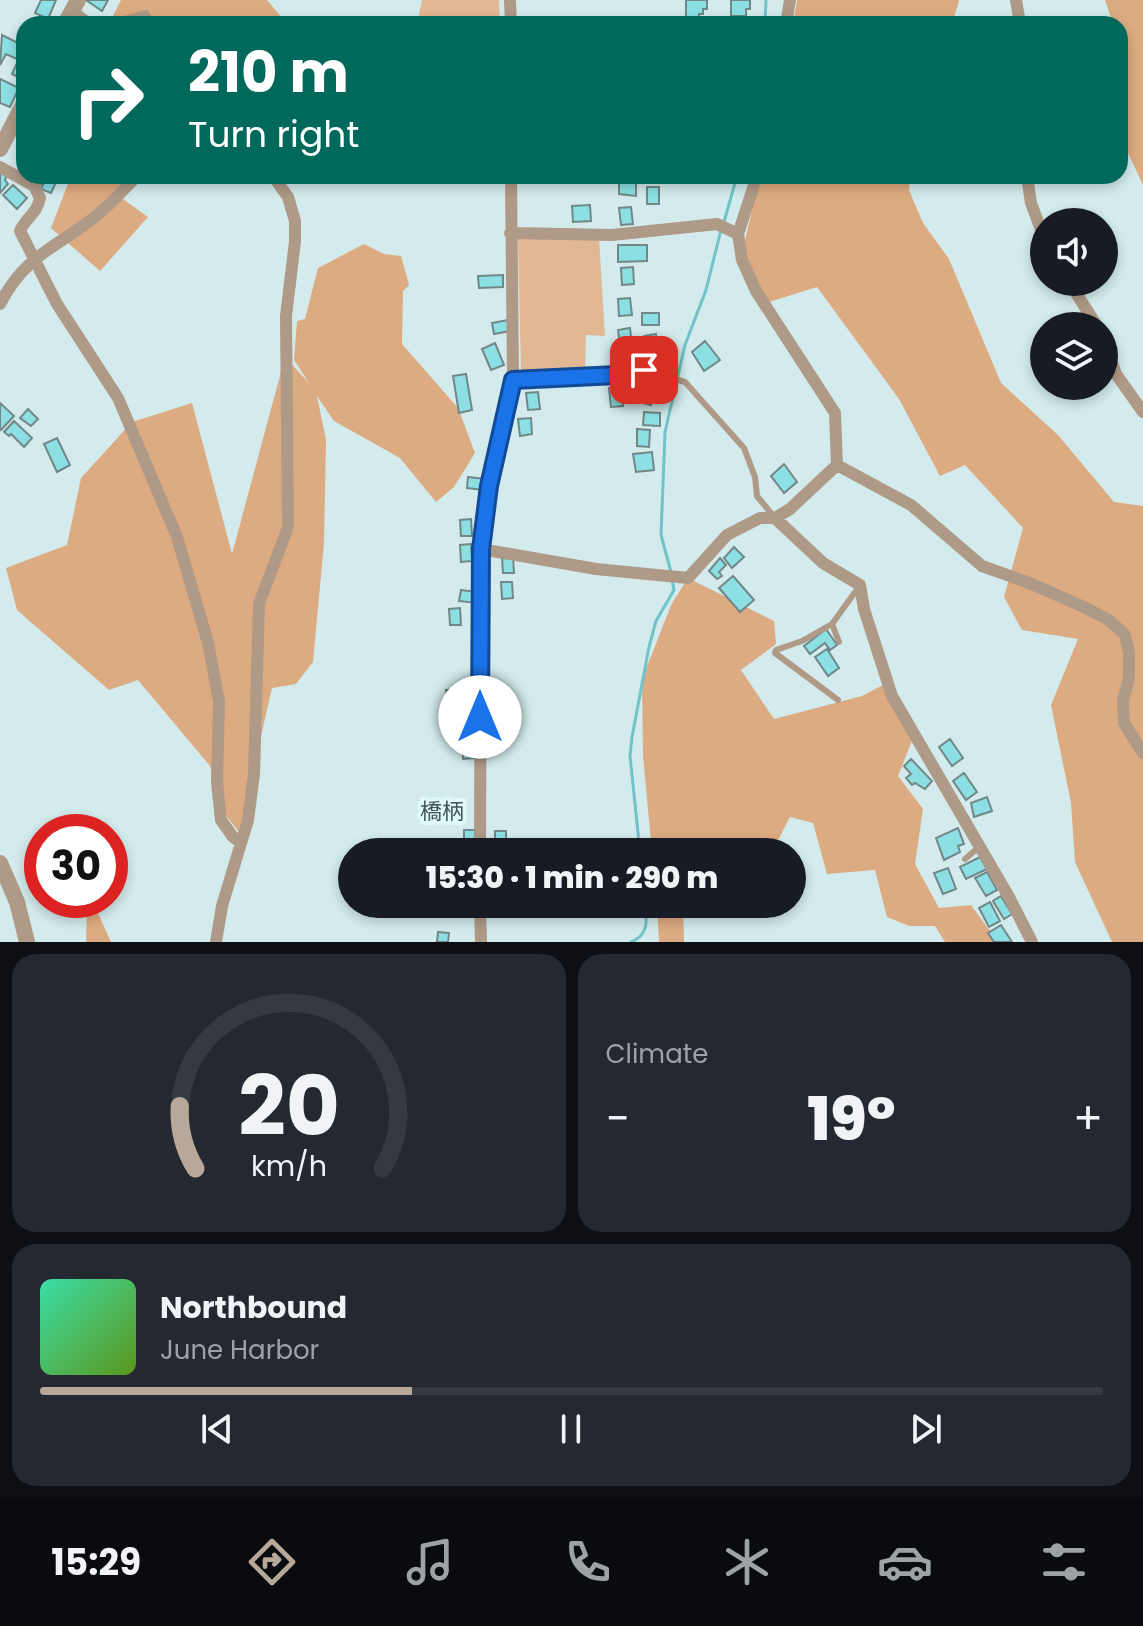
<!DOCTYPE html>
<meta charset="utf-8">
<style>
:root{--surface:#171b24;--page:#242831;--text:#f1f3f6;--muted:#9ea1a6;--line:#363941;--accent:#b8a89a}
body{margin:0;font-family:Poppins,"Noto Sans JP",sans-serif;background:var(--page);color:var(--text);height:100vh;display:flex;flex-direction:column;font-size:30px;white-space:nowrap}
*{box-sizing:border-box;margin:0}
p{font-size:26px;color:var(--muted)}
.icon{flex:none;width:44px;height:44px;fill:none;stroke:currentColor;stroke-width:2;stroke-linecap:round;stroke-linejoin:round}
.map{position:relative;height:942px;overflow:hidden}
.details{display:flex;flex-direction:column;gap:12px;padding:12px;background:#0d0f14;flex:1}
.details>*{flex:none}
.guide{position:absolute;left:16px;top:16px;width:1112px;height:168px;border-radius:24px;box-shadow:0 4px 12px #0003;background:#00695c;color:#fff;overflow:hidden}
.fabs{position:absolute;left:1030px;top:208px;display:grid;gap:16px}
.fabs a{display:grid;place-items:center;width:88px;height:88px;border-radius:50%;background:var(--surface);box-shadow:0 4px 12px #0003;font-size:40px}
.speed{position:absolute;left:24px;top:814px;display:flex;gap:16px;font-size:40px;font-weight:700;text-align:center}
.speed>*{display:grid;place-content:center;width:104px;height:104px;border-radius:50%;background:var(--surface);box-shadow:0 4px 12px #0003;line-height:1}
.speed .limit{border:12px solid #d22;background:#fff;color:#111}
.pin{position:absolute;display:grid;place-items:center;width:68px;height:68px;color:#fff;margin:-34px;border-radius:16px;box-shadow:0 4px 12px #0006}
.me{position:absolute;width:88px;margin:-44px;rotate:0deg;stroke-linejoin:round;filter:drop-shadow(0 0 6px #0008)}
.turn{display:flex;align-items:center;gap:28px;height:168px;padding:0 40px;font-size:36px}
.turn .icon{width:104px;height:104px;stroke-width:2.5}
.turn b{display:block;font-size:56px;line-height:68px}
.big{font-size:60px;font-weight:800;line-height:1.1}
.details .card{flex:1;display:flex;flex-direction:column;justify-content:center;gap:12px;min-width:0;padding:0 28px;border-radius:24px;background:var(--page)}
.details .dial{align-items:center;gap:0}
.dial svg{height:208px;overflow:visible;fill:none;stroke:var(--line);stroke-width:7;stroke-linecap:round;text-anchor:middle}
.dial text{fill:var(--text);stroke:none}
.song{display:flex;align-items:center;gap:24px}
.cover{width:96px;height:96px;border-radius:12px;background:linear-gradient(135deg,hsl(160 70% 55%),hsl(90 70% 35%))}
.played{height:8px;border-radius:4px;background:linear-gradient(90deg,var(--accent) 35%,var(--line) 35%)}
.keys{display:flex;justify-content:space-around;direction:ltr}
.heat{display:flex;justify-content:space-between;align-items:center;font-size:44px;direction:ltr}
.details .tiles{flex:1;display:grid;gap:12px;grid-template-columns:1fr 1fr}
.card:last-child{grid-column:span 2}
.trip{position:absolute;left:338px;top:838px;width:468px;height:80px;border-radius:40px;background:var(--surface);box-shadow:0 4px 12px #0003;font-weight:800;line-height:80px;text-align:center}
.dock{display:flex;height:128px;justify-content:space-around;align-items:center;background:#090b0e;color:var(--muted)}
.dock .icon{width:56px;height:56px}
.dock .current{color:var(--accent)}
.dock b{font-size:36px;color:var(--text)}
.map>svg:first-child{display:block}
</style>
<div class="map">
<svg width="1143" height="942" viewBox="0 0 1143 942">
<rect width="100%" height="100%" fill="#d3ebec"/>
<path fill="#e2b794" d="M422,0H499L500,24H417Z
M599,238L605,336L586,335L585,371L521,372L518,239Z"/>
<path fill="#ddab81" d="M121,0H267L283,19L280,24H109Z
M797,0H958L959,1L952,24H793Z
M1105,0H1143V185L1120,136V24H1113Z
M71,176H131L113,192L148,217L100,271L51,228Z
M760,176H910L909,190L923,223L949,259L1001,383L1058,435L1114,502L1143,506V942H1112L1075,862L1071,803L1051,705L1078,639L1022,630L1004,597L1023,528L965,465L940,476L899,399L817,287L760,305L743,249Z
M364,244L384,254L401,256L409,285L403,291L402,344L458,408L475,453L454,487L436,502L400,458L334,421L317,396L326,440L324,543L313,662L296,684L272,688L239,832L220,808L210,766L138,680L109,690L17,610L6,568L67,545L81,478L132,422L192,403L232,554L285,357L309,383L294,360L297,321L305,319L318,268Z
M688,578L774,621L776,644L741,670L774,719L862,696L883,685L913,738L898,776L923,809L915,864L939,908L971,905L998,942H945L935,926H909L887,917L875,870L827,874L813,823L790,817L772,852H652L643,756L642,679L672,603Z
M87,900H92L111,942H86Z
M657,904H683L684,942H659Z"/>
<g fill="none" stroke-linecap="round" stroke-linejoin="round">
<path stroke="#70c3c8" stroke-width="3" d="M765,24L766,0
M724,222L737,176
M671,572L661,535L665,432L685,345L706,290L721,230
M640,852L630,756L632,737L649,647L656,621L674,590L672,580
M631,942C649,935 647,920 645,904"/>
</g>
<path fill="#8ce0e4" stroke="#718788" stroke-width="2" d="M41,0H56L48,19L35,13Z
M86,0H108L102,11Z
M686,0H707V9H703V14H699V19H686Z
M731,0H750V9H746V16H731Z
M724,20L744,21V24H724Z
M2,35L24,46L17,59L6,54L0,65Z
M16,65L24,69V80L12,74Z
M0,79L19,88L10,107L0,103Z
M0,171L7,174L5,180L8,184L0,193Z
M42,176L57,180L51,193L41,189L43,185L39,183Z
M619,182L636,183V196L619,194Z
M13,185L27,198L17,209L3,195Z
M647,187H659V204H647Z
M590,205L591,221L573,222L572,206Z
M631,207L633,224L621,225L619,208Z
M618,245H647V261L618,262Z
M633,267L634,284L622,285L621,268Z
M503,275V287L479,288L478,276Z
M630,298L632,315L619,316L618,299Z
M642,313H659V325H642Z
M508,320L510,331L494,334L492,323Z
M630,328L632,345L620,346L618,330Z
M656,334L657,351L645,352L644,336Z
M705,341L720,360L704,371L692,352Z
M495,343L504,365L491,370L482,349Z
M466,374L472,410L459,413L453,376Z
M609,388L621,389L623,406L611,407Z
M638,389L654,393L651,405L635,401Z
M538,392L540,409L528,410L526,393Z
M0,403L14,416L1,430L0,429Z
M28,409L38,419L31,426L20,418Z
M644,412L660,413V426L643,425Z
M531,418L532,434L520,436L518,419Z
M14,421L32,438L24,447L11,434L9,436L4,432Z
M637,429L650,430L649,447L637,446Z
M57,438L70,465L57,472L44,444Z
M652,452L654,470L636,472L633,454Z
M784,464L797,482L784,493L771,476Z
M468,477L485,479L484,490L467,488Z
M471,519L472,536H461L460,520Z
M471,544L472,561L461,562L460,545Z
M734,547L744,557L732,568L724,558Z
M513,556L514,573H503L502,557Z
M720,558L726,565L719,572L722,576L717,579L709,571Z
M733,576L754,600L740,612L719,588Z
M501,582H512L513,598L502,599Z
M461,590L477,592L476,603L459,601Z
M460,608L461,625H450L449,609Z
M826,629L837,645L830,650L825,643L810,654L804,646Z
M827,649L839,668L828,676L815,657Z
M457,689L458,706L447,707L446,690Z
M950,739L963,758L952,766L939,747Z
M462,742H473L474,758L463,759Z
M911,759L932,781L925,789L915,783L912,785L906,778L911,774L904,766Z
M964,773L977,792L966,800L953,781Z
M987,797L992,811L974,817L971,803Z
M958,828L964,844L958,846L960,852L944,860L936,838Z
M464,830H475V847H464Z
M495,831H506V848H495Z
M980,857L987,869L966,879L960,867Z
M948,868L956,889L943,894L934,873Z
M987,872L997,890L986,896L975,878Z
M1001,896L1012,914L1004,919L993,901Z
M990,902L1000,921L989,927L979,908Z
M1001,925L1012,942H994L988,933Z
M438,932L449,933L448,942H437Z"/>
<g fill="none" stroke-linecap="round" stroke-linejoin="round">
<path stroke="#af9987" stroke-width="6" d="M106,24L146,13L152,24
M514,380L617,375L644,370L685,382L744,448L755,477L757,496L775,518
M832,624L839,642
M838,700L775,653L776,650L802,641L832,624L858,588
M965,859L979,847"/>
<path stroke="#af9987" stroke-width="12" d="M510,0L511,24
M1016,0L1020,24
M72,11L89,24
M786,24L790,0
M0,167L34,186L40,198C37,214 26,217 20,231L57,304L118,398L177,537L208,643L219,701L217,782L221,820L233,837L241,843
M1027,176L1031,203L1044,238
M510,233L612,235L717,224L738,234
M1069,282L1097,326
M0,304C25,255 56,248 96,216C111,204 124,189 137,176
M1104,340L1116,374L1143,412
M837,465L911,505L982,566L1032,584L1086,608L1109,620L1125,635L1129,653V678L1123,700L1124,723L1143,753
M775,518L823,563L860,585L864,609L892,696L1009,897L1032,942
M481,549L596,569L688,578L727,535L760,518H775L790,509L837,465L835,413L756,291L742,260L738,234L757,176
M480,852L481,549L489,486L513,380L511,176
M480,904L481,942
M216,942L222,906L248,820L254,774L259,604L288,527L286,316L295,241V221L288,197L273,176"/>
<path stroke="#af9987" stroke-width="16" d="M65,24L78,0
M0,149L24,103
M0,863L17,902L27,942"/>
</g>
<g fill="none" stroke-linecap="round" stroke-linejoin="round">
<defs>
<path id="route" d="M480,717L481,549L489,486L513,380L617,375L644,370"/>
</defs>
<use href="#route" stroke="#114b97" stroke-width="20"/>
<use href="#route" stroke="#1a73e8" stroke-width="14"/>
</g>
<g text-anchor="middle" stroke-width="8" stroke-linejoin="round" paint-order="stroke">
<g font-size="22" fill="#405556" stroke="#e0f9fa">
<text x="442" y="819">橋柄</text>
</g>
</g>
</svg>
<div class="fabs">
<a><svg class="icon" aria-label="sound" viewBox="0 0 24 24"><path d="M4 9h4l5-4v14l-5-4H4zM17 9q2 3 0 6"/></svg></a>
<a><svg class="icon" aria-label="layers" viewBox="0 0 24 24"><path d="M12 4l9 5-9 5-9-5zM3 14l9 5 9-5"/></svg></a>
</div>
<div class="speed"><div class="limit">30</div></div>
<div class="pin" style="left:644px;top:370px;background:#d93025"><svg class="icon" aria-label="arrive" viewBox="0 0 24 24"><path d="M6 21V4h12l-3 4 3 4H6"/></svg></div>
<svg class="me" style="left:480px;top:717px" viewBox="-20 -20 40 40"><circle r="19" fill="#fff"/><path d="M0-13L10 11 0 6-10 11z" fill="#1a73e8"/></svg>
<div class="trip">15:30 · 1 min · 290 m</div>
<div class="guide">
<div class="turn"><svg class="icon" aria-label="right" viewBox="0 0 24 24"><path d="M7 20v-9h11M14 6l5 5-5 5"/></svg><div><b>210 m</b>Turn right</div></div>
</div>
</div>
<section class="details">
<div class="tiles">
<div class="card dial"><svg viewBox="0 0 100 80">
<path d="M14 69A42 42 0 1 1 86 69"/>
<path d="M14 69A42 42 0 0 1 8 45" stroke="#b8a89a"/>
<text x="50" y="56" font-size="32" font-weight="700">20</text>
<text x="50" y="72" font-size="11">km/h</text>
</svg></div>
<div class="card"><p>Climate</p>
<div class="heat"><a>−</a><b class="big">19°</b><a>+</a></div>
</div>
<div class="card">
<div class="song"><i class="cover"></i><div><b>Northbound</b><p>June Harbor</p></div></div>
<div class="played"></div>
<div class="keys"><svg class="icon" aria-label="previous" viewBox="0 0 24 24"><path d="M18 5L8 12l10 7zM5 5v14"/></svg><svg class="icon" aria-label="pause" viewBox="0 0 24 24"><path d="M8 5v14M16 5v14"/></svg><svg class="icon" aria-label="next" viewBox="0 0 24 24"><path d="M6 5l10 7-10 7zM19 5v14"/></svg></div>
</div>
</div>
</section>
<nav class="dock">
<b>15:29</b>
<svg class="icon current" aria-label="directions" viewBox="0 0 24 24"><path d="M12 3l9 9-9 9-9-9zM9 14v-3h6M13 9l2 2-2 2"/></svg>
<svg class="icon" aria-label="music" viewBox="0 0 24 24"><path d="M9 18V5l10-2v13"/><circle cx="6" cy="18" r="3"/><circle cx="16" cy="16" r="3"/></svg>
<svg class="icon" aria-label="phone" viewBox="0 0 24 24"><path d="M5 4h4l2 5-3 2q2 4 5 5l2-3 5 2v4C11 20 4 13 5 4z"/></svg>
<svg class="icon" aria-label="climate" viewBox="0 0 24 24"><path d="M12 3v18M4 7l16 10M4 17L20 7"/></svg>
<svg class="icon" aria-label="car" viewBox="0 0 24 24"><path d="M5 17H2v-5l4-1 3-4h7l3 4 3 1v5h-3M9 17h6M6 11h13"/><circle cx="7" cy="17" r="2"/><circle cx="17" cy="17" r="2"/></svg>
<svg class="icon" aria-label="filters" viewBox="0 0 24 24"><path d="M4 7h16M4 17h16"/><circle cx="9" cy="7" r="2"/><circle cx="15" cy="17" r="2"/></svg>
</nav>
